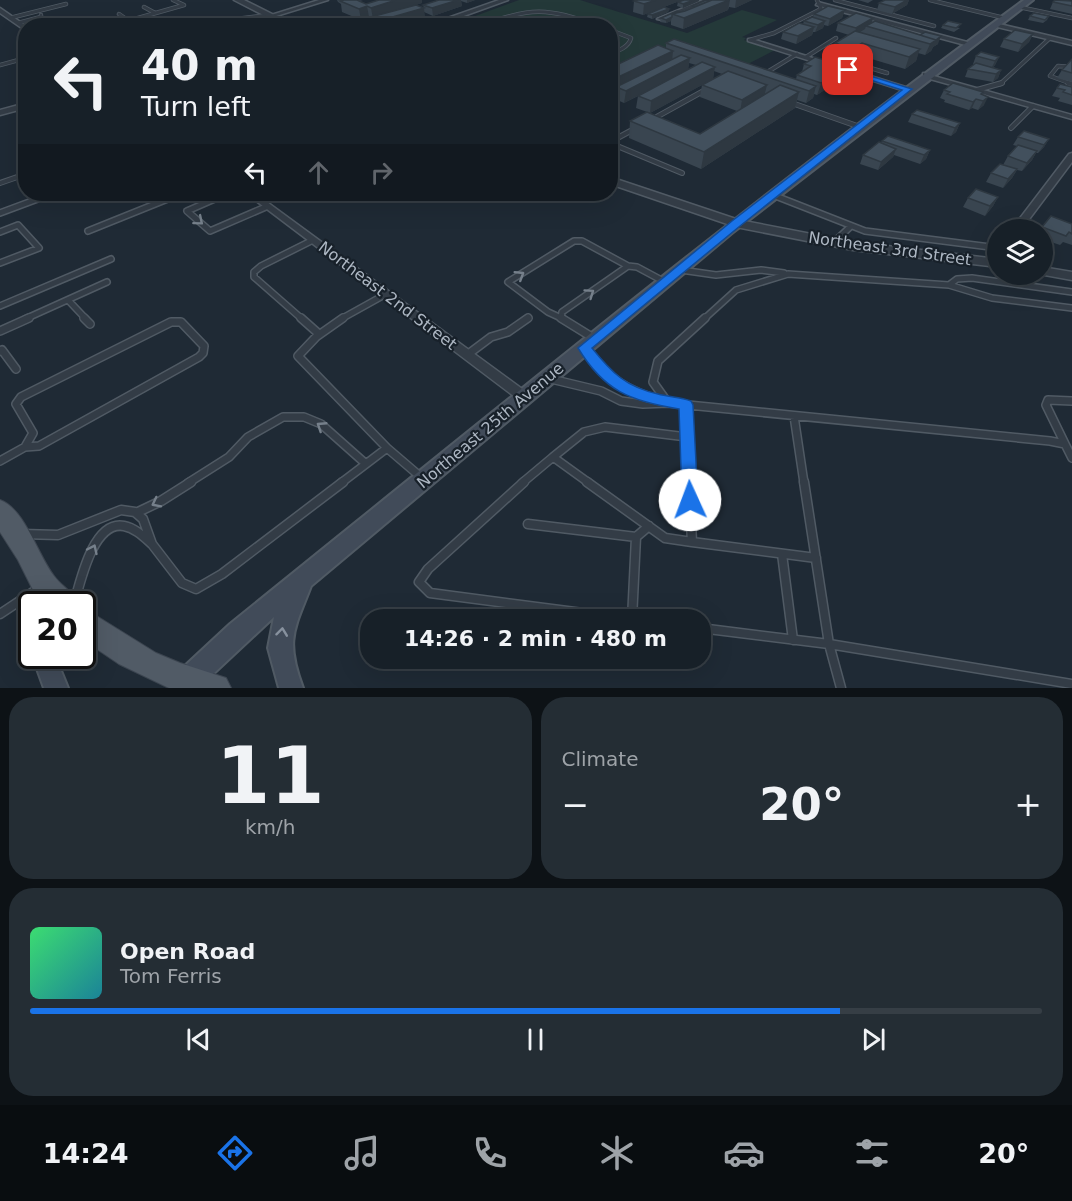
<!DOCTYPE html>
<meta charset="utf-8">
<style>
:root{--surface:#172028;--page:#242d34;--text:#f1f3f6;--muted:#9ea3a8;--line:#363e45;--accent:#1a73e8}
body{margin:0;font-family:"DejaVu Sans",sans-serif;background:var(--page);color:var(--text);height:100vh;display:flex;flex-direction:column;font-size:22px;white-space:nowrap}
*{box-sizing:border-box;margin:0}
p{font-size:20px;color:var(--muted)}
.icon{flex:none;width:33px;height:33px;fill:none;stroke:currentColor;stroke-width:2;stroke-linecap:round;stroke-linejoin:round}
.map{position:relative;height:688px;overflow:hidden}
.drawer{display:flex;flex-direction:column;gap:9px;padding:9px;background:#0d1216;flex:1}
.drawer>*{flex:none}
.banner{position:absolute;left:18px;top:18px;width:600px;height:183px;border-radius:24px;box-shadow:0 6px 24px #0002,0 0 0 2px var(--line);background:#172028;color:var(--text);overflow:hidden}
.fabs{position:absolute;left:987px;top:219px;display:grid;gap:12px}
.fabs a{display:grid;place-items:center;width:66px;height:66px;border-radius:50%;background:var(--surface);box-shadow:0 6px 24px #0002,0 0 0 2px var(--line);font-size:30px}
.speed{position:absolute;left:18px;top:591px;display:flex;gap:12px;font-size:30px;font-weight:700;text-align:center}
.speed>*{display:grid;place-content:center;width:78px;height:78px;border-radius:50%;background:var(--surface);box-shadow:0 6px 24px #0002,0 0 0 2px var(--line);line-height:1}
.speed .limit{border:3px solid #111;border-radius:9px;background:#fff;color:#111}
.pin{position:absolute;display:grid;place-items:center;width:51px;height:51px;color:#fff;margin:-26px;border-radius:12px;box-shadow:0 3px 9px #0006}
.me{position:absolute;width:66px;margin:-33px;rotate:358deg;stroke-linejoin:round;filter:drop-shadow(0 0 4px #0008)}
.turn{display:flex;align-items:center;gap:21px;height:126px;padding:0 24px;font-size:27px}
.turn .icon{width:78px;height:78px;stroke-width:2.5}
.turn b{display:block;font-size:42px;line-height:51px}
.lanes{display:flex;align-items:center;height:57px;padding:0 24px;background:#0003;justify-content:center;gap:30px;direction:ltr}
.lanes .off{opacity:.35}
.big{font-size:45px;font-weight:800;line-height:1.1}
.drawer .tile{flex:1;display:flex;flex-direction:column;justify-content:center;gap:9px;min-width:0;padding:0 21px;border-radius:24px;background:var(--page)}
.drawer .dial{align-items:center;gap:0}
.dial b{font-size:78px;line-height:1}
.song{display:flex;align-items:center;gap:18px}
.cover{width:72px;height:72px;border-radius:9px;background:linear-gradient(135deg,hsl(140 70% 55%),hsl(190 70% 35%))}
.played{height:6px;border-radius:3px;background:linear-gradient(90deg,var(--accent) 80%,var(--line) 80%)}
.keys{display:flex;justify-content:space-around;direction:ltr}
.heat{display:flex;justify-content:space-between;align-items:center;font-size:33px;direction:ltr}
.drawer .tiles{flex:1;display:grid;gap:9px;grid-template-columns:1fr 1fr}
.tile:last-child{grid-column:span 2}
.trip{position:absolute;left:360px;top:609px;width:351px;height:60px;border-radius:24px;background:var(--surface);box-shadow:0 6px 24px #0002,0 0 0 2px var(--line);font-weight:800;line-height:60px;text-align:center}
.menu{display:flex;height:96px;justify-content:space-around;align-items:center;background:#090d10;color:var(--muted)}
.menu .icon{width:42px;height:42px}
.menu .on{color:var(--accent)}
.menu b{font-size:27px;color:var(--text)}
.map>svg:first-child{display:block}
</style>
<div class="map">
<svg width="1072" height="688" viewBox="0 0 1072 688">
<rect width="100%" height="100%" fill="#1f2a35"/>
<path fill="#243939" d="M519,0H580L687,33L742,10L777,20L742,37L746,38L744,40L775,50L736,70L665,47L611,72L610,26H448Z"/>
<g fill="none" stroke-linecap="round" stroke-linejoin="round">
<defs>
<path id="service-far4" d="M835,0L934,26
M930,0L1004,18
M144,7L155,13
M1019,7L1072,18
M119,14L129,21
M10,18L66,4
M18,23L41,17V15
M110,26L184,5L173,0
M208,26L228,20L268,15
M479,26C530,8 547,6 598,26
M610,30L631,38C629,47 618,51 610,54
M750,40L774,33L819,10L821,8L817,0
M806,57L836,38
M0,65L26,58
M1072,67L1058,66L1050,76L1072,84
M848,70L857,64L887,73
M764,74L797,54
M1000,84L1050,38"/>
<path id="service-far3" d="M1068,83L1072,84
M977,90L1002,83
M789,102L860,127
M651,120L707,89
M1011,128L1033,106
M610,142L636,128
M610,143L682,173
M0,183L26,174"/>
<path id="service-far2" d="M226,194L187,211L210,231L268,206
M773,195L865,231L998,248
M0,213L51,194
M88,231L180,194
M0,232L18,225L39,248L0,263
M833,243L850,227
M681,270L716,275L761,270L784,273
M1072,292L972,278L957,279L949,285L992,298L1072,308
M68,300L86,319
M0,306L111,259
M561,318L548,312L508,282L574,241H582L628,266
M25,319L107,282
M302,319L254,277V272L261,266L313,240
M341,319L386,294
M526,319L528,318
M563,319L561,318L562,312L628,266L637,267L665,282
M704,319L736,290L788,274L949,285"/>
<path id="service-far1" d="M84,318L90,324
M301,318L319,334
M343,318L316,337L298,356L387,448
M561,318L595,339
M705,318L658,361L653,382L668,403L1050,441L1065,444L1072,458
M171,322H181L204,346L203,353L199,357L39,446L25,447L33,433L16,404L21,397Z
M0,331L29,318
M0,351L2,350L16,369
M467,355L491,337L508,332L528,318
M551,379L601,391L621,401L643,404L668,403C628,391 610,381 585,348
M686,405L689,483
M794,416L804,483
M1065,444L1046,405L1048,400L1072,401
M0,461L25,447
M188,483L229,457L248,437L283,417H304L321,424L366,464
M341,483L387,448L422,478
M522,483L553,457
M589,483L553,457L584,432L605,427L687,437"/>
<path id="service" d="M524,482L428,569L419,582L430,593L637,620
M587,482L665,538L692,542
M689,482L692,542L816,558
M804,482L829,644L1072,684
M136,513L161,501L191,482
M528,524L636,537L632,619
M22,534L58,535L121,510L135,512L143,519L152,544C144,537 135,528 124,526C93,520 80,583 74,604
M636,537L649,526
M152,544L182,583L196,589L222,574L343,482
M782,554L793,640
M0,614L39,588
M700,628L829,644L841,688"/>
<path id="minor" d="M319,0H328L273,17L268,16Z
M499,0H508L436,26H425Z
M703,0H711L662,20L657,19Z
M818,2L971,43L972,44L969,46L816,5Z
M0,8L26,26V31L0,13Z
M995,23L1072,41V45L993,26L992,25Z
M748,39H752L912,89L905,91L748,41Z
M923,73L1072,115V119L923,77Z
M26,103V108L0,115V110Z
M1072,153V162L1021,230H1011L1069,154Z
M247,194H256L529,394L530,397L529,400H519Z"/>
<path id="tertiary" d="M234,0H244L296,26H285Z
M610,177L739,220L853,242L998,259V267L853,250L736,227L610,184Z
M1042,267L1072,272V280L1039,274H1042Z"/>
<path id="secondary" d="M1024,0H1033L732,233L311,586C294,630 285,640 303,688H279L268,648L274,617L198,688H172L171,685L174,676L230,624C492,413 752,199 1024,0Z
M32,655L55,656L68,688H44Z"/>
<path id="primary" d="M0,500C25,509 38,556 54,576C62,587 73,591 77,604H45L35,594L18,560L0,532Z
M82,607L156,653L180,663L226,678L231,688H169L119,664L82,639Z"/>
</defs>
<use href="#service-far4" stroke="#505a64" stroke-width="4.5"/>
<use href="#service-far3" stroke="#505a64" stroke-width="6"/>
<use href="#service-far2" stroke="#505a64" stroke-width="8"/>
<use href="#service-far1" stroke="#505a64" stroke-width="10"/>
<use href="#service" stroke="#505a64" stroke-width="11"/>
<use href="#minor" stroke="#505a64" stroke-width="3"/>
<use href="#tertiary" stroke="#505a64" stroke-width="3"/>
<use href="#secondary" stroke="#505a64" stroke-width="4"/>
<use href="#primary" stroke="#3c4550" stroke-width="2"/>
<use href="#service-far4" stroke="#333c46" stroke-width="3"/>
<use href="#service-far3" stroke="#333c46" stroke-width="4"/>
<use href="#service-far2" stroke="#333c46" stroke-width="5"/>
<use href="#service-far1" stroke="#333c46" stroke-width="7"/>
<use href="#service" stroke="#333c46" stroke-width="8"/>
<use href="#minor" fill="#333c46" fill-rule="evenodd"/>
<use href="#tertiary" fill="#333c46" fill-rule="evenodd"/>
<use href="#secondary" fill="#414b59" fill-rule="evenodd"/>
<use href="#primary" fill="#515b66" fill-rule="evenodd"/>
</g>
<path fill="#394550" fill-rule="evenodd" d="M337,0H363L359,1L366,4L422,3L409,7L424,8L423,5L439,0H475L467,3L461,1L462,6L433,16L424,12L425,19L402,26H348V23L370,17L361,20L342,12L341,4L338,2Z
M682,0L664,7L669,9L668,12L652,19L647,17L648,14L661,8L643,15L633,12L634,1Z
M712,0H752L735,8L729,7L728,10L683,29L671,25V21L666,23L660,22L661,18L692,8V6Z
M858,0H873L868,3Z
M885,0H909L907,5L892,14L877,10L879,3Z
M699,1L683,8L677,6L678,2Z
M1072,1V14L1050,9L1053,2Z
M845,10L842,18L828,26L824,25L823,28L815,32H813L812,35L796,44L781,39L783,32L803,24L804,21L813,17L814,14Z
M1030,16H1049L1047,20L1043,23L1028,20Z
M873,18L872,22L938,44L933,47L931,51L925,55L918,53L916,61L905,69L858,55L849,60L831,55L835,43L849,35L836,31L838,23Z
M943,25L960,28L954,32L941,28Z
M1033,34L1029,42L1018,52L1000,47L1004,39Z
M666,43L796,79L797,75L802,72L804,64H839L835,76L832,78L829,87L817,95L814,94L813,98L806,103L797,100L795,108L701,169L629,138L630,121L700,134L737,111L700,97L702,85L722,74L714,71L713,79L650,113L636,108L638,96L624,103L615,99L616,90L610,93V68L666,48ZM689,63L696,65L688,69Z
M976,56L999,57L995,65L993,67L1001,70L998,78L993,82L965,77L968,69L974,64H973Z
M1072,59V82L1057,78L1062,70Z
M1072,87V105L1058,101L1060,98L1052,96L1057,88Z
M944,90L983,92L982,95L984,105L978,110L972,108L969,110L944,102L945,100L940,98Z
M912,114L960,123L956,132L951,136L908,122Z
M1018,137L1049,139L1044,147L1038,153H1036L1032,160L1022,171L1017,170L1012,178L1003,188L986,182L991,173L1003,165L1008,156L1017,146L1013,145Z
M882,141L930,150L926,159L920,164L894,155L893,157L878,170L860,164L863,155L881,143Z
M998,197L993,206L985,216L963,207L968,198Z
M1051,216L1072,224V245L1063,242L1060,245L1042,239V230H1041Z"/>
<path fill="#2e3841" d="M396,0H422V3L373,19L371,8Z
M458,0H461L462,6L433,16L432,8Z
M467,0H475L467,3Z
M656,0H682L643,15L644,4Z
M694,0H699V1L683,8V4Z
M729,0H730L728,10L683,29L684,18Z
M736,0H752L735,8Z
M907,0H909L907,5L892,14L895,7Z
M367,6L369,17L361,20L359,9Z
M424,8L425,19L402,26H361Z
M669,9L668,12L652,19V15Z
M845,10L842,18L828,26L830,19Z
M672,17L671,21L666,23V20Z
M873,18L871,25L866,26L865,29L854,36L856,28Z
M825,21L823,28L815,32L818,25Z
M814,27L812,35L796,44L798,36Z
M1033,34L1029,42L1018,52L1022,44Z
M941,36L938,44L933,47L931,51L925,55L930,44Z
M862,43L858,55L849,60L853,49Z
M920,49L916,61L905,69L909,57Z
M673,51L672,62L616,87V90L610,93V81Z
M999,57L995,65L991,69L995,61Z
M690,58L688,70L624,103L626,91Z
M839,64L835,76L832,78L829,87L817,95L825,73Z
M715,67L713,79L650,113L651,101Z
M1001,70L998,78L993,82L996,74Z
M767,85L764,97L740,112L742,100Z
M816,86L813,98L806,103L809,91Z
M799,92L795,108L701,169L704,152Z
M988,97L984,105L978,110L983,101Z
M976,99L972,108L969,110L973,102Z
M960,123L956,132L951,136L955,128Z
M1049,139L1044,147L1038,153L1044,145Z
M896,149L893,157L878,170L881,162Z
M930,150L926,159L920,164L924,155Z
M1037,151L1032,160L1022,171L1027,163Z
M1017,169L1012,178L1003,188L1008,179Z
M998,197L993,206L985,216L990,206Z"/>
<path fill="#42505d" stroke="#2e3841" stroke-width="1.5" d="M344,0H357L366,4L379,0H396L371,8L367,6L359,9L340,1Z
M439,0H458L432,8L423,5Z
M638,0H656L644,4L634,1Z
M684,0H694L683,4L678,2Z
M706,0L709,1L694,7L692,6Z
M712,0H729L684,18L672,14L685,11Z
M885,0H907L895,7L879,3Z
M1055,0L1072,1V6L1053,2Z
M416,5L424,8L361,26H351L348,23Z
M828,6L845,10L830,19L814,14Z
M664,7L669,9L652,15L648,14Z
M677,11L680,12L672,14V17L666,20L661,18Z
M856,13L873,18L856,28L838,23Z
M1034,13L1049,16L1045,20L1030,16Z
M812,17L825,21L818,25L804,21Z
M875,21L936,40L930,44L866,26Z
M948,21L961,24L956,28L943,25Z
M799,23L814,27L798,36L783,32Z
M1015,30L1033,34L1022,44L1004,39Z
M855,31L920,49L909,57L862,43L853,49L835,43Z
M925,32L941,36L936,40L920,35Z
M674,39L816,86L809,91L666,43Z
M658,45L673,51L610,81V68Z
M981,52L999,57L995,61L976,56Z
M681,55L690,58L626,91L616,87Z
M815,57L839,64L825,73L833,75L821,83L797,75L811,66L804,64Z
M1072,59V73L1062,70Z
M702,62L715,67L651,101L638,96Z
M976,63L1001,70L996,74L968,69Z
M728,71L767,85L742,100L702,85Z
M953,83L983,92L981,94L988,97L983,101L976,99L973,102L947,94L950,92L944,90Z
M1060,84L1072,87V95L1063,92L1065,90L1057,88Z
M780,85L799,92L704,152L630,121L647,112L700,134Z
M917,110L960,123L955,128L912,114Z
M1024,131L1049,139L1044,145L1018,137Z
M888,136L930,150L924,155L882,141Z
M879,142L896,149L881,162L863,155Z
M1018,145L1037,151L1027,163L1008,156Z
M1000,164L1017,169L1008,179L991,173Z
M976,189L998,197L990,206L968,198Z
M1051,216L1072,224V234L1069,232L1066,236L1042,227Z"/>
<defs><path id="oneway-chevron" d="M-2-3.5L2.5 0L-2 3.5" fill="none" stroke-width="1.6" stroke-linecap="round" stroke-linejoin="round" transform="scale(1.5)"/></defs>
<g stroke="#76808b">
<use href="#oneway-chevron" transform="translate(199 221) rotate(40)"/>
<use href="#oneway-chevron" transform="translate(520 275) rotate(-32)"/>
<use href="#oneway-chevron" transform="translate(590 293) rotate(-35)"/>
<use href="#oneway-chevron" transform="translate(321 426) rotate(-147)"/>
<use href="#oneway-chevron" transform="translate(156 503) rotate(153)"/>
<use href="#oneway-chevron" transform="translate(93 549) rotate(-65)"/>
</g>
<use stroke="#87919e" href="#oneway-chevron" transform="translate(282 632) rotate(-83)"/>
<path fill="#1a73e8" stroke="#114b97" stroke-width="1.5" d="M845,68L912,89L740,226L592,348C612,373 626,387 658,394C669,397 680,397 691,401L693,405L698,500L696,505L690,507L684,505L682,500L679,409C630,401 604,391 578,348L732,221L902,90L845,72Z"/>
<g text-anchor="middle" stroke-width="4.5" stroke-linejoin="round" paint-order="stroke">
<g font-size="16" fill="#adb7c3" stroke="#18212a">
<text transform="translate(890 248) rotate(8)" y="6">Northeast 3rd Street</text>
<text transform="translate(388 295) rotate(37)" y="6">Northeast 2nd Street</text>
<text transform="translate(490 425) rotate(-40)" y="6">Northeast 25th Avenue</text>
</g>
</g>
</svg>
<div class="fabs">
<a><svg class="icon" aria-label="layers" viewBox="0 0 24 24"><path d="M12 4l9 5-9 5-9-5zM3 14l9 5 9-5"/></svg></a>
</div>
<div class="speed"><div class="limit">20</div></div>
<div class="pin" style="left:848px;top:70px;background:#d93025"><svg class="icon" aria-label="arrive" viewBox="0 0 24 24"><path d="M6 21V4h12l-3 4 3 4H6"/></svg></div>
<svg class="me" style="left:690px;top:500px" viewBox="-20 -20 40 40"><circle r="19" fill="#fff"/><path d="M0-13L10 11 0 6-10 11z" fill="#1a73e8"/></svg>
<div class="trip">14:26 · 2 min · 480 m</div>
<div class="banner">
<div class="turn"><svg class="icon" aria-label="left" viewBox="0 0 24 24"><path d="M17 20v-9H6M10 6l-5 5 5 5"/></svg><div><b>40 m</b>Turn left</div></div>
<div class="lanes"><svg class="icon" aria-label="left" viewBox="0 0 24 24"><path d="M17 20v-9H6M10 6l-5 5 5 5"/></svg><svg class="icon off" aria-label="ahead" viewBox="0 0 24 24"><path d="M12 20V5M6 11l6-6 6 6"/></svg><svg class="icon off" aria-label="right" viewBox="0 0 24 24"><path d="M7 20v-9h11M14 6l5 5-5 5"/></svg></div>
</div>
</div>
<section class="drawer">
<div class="tiles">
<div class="tile dial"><b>11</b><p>km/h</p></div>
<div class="tile"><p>Climate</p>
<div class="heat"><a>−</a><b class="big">20°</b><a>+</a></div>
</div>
<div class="tile">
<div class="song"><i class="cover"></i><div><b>Open Road</b><p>Tom Ferris</p></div></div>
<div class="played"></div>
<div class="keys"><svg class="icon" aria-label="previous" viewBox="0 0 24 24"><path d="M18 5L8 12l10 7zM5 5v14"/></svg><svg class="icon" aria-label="pause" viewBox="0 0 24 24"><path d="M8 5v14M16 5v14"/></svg><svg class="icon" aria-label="next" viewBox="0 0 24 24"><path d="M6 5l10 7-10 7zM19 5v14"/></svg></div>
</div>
</div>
</section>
<nav class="menu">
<b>14:24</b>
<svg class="icon on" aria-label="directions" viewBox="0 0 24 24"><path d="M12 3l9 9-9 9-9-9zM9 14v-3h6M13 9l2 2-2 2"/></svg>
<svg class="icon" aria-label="music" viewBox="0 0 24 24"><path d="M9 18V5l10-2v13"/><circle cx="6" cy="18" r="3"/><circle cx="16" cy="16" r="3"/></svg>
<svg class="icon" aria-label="phone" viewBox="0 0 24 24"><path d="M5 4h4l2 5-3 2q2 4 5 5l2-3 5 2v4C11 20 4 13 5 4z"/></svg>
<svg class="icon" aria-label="climate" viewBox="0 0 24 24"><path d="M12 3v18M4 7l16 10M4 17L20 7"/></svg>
<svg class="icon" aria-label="car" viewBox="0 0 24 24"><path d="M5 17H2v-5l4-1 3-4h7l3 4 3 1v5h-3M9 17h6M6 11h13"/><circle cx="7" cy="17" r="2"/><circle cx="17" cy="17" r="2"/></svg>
<svg class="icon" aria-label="filters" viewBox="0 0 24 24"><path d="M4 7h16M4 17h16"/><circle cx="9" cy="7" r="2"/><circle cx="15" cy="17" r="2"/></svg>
<b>20°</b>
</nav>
